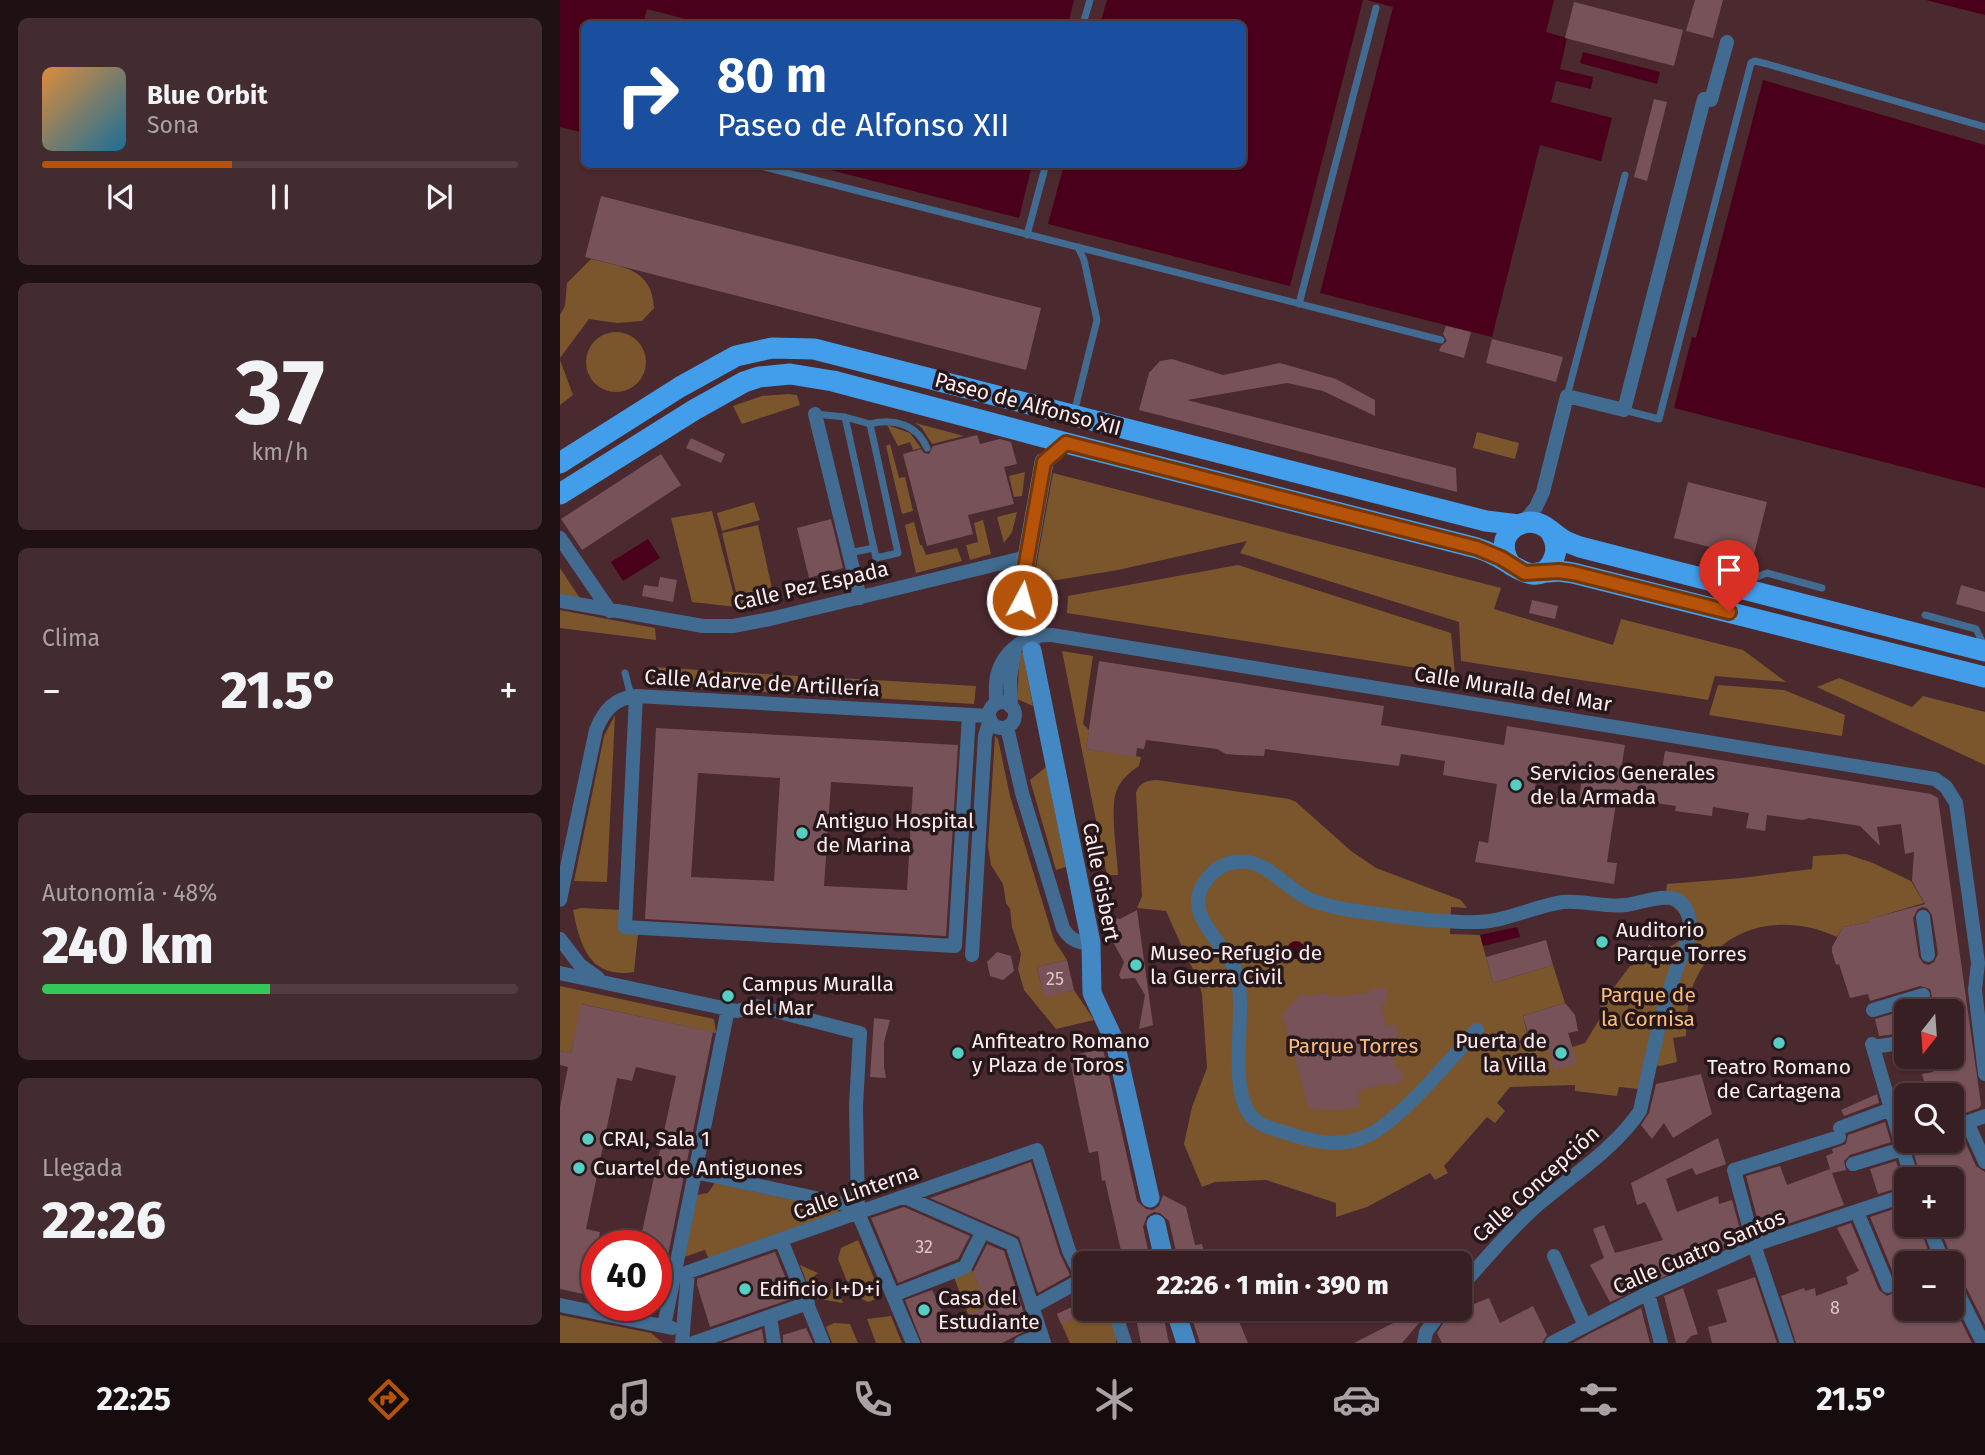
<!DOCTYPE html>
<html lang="es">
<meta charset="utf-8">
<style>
:root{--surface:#381f23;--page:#432c30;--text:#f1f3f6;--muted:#aba2a6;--line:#523d41;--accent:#b45309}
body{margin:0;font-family:"Fira Sans",sans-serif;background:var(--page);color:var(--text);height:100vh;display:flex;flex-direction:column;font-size:26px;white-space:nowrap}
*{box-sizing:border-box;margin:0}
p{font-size:23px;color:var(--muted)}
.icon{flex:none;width:38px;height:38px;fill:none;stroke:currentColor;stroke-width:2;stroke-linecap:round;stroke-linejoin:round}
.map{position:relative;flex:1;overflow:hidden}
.side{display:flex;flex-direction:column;gap:18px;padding:18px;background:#1f1113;width:560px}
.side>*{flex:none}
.guide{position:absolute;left:21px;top:21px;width:665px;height:147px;border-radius:10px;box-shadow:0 2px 5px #0004,0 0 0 2px var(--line);background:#1a4fa0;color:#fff;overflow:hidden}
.needle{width:46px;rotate:197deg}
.buttons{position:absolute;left:1334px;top:999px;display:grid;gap:14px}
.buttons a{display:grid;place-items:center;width:70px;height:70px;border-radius:10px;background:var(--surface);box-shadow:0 2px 5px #0004,0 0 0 2px var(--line);font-size:35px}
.speed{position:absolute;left:21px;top:1230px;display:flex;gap:14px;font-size:35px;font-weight:700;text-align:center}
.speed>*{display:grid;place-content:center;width:91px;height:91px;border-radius:50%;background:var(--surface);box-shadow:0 2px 5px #0004,0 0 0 2px var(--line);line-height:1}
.speed .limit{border:10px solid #d22;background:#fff;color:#111}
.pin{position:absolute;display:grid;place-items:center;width:60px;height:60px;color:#fff;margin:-72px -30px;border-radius:50% 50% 50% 0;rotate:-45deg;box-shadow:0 0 7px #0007}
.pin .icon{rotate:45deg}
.me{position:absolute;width:77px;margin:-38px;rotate:6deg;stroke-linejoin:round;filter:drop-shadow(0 0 5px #0008)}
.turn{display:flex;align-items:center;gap:24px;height:147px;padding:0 21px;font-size:32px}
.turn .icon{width:91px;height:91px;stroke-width:2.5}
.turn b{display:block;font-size:49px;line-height:60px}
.big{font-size:52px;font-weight:800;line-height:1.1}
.side .card{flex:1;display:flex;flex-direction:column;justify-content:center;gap:10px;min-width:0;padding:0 24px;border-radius:10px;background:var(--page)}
.side .dial{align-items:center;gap:0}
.dial b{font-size:91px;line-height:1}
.song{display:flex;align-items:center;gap:21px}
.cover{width:84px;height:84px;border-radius:10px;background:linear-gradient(135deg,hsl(30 70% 55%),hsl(200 70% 35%))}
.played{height:7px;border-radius:4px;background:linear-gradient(90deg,var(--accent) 40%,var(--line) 40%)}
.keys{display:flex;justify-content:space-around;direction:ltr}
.heat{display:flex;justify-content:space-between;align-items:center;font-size:38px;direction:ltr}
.charge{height:10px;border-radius:5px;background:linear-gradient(90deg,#34c759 48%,var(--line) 0)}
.trip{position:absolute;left:513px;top:1251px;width:399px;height:70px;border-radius:10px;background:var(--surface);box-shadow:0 2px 5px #0004,0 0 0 2px var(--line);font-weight:800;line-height:70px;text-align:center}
.tab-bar{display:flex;height:112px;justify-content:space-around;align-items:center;background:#160c0e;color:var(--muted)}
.tab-bar .icon{width:49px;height:49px}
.tab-bar .active{color:var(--accent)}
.tab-bar b{font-size:32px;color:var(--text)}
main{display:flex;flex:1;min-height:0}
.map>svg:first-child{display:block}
</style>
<main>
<section class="side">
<div class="card">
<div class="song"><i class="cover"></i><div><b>Blue Orbit</b><p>Sona</p></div></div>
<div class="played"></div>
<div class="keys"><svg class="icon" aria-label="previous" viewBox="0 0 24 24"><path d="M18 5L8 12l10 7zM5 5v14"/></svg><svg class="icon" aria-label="pause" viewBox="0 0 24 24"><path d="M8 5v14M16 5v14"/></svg><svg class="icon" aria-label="next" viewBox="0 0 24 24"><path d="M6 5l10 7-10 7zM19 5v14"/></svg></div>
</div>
<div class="card dial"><b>37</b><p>km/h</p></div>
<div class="card"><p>Clima</p>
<div class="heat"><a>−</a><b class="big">21.5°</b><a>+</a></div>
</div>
<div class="card"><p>Autonomía · 48%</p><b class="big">240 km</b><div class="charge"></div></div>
<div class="card"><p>Llegada</p><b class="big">22:26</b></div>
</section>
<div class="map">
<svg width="1425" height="1343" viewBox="0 0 1425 1343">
<rect width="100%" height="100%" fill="#4a292f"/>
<path fill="#7b562d" d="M31,259C62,267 92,268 94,308L82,321L57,323L29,319L0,358V315L5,306L7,283Z
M26 362a30 30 0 1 1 60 0a30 30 0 1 1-60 0Z
M0,360L13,395L0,405Z
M228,394L237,395L240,405L182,424L173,406L202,396Z
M355,423L404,436L372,444L362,428Z
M327,425L350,433L361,448L353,450L350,442L338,446Z
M917,432L959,443L955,459L913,448Z
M330,444L339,478L345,477L353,511L342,514L326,446Z
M465,472L462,496L454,497L449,476Z
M493,473L941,588L934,609L1053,645L1061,619L1183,650L1226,682L1155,676L1148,700L901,661L899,622L680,553L687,541L558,570L473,584Z
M194,502L200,520L162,531L157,513Z
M152,511L177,607L132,602L111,518Z
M457,512L452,532L444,543L437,517Z
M423,520L431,554L410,560L406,545L418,542L414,523Z
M354,522L360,545H362L366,555L397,548L402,561L356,573L345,525Z
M198,525L215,602L180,609L162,533Z
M678,565L891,633L895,674L507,613L508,596Z
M0,568L25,606L0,601Z
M0,610L95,628L96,640L0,628Z
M502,651L533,656L523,724L529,730L526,749L581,757L579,766C568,773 558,782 555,796C551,816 557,854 558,875H547Z
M460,653H463L473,706L457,699Z
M93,667L238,676L237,694L92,686Z
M263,677L416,686L414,704L262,695Z
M1279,678L1352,707L1363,696L1425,712V765L1257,687Z
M1158,685L1224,690L1285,715L1282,736L1149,715Z
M55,715L47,882L14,881L44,736Z
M435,736L438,739L450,796L494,940L507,960L477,967L484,996L514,990L534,1020L496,1029L464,990L458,969L461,954L452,927L450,909L446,903L443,884L431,865L428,846Z
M486,767L506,867L496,870L470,780Z
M597,780L729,799L736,802L791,851L816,868L901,900L907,908L891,907L890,934L920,935L933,983L993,965L1005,1003L963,1016L967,1032L957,1044L1008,1033L1012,1047L1025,1043L1045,1010L1040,1006L1070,966L1078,964L1089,945C1123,959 1139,917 1105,902L1107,884L1182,878L1252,869L1253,856L1286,854L1313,863L1351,881L1364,903L1310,919V922L1283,927L1277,937C1224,912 1160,924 1134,983C1127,999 1127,1018 1126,1036L1113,1038L1117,1062L1100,1066L1085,1063L1079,1089L1059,1087L1057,1096L1015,1091V1085L950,1087L937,1103L945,1111L935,1123L927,1117L884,1166L888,1173L875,1180L870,1173L807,1207L776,1217V1203L706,1180L655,1182L642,1187L624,1144L632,1107L647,1068L642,994L637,976L627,958L606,911L577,908L582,896L576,793C579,783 587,780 597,780Z
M21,908L62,910L61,933L78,934L74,972C30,979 20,946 13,910Z
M0,986L154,1019L156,1033L22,1004L11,1053L0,1051Z
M155,1183L278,1210L282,1219L151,1264L145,1250L124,1257L137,1195L148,1193Z
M298,1240L322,1297L308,1302L292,1294L278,1259L281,1248Z
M240,1265L258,1273L253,1277L261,1288L277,1289L283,1303L253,1298Z
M405,1267L413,1271L429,1312L411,1322L392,1272Z
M525,1301V1309H547L557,1337L556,1343H510L497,1314Z
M0,1315L91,1333L103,1343H0Z
M331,1316L342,1343H316L307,1319Z
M274,1323L290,1324L298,1343H272L266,1327Z"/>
<path fill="#4a001b" d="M0,0H514L508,24H145L87,9L83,24H24V133L0,127Z
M547,0H803L730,286L488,224L504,165L682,164V24H540Z
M807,0H994L986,32L1007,38L1000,69L1033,77L1031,89L996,81L991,102L1052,118L1041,161L980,145L932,337L760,293L833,7Z
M1366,0H1425V15Z
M1023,52L1100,72L1097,84L1020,63Z
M1203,80L1425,145V488L1114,408L1132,337L1136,338Z
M251,165L472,164V165L459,218Z
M88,539L100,558L63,581L51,562Z
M957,927L960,937L923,946L920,935Z
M727 950a9 9 0 1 1 18 0a9 9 0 1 1-18 0Z"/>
<path fill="#775259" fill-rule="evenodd" d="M1135,0H1163L1153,38L1126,31Z
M1014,2L1123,30L1114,66L1005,38Z
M1094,99L1107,102L1087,181L1074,177Z
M41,196L481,308L466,370L25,257Z
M886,326L911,332L904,358L879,351L881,346L887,341L883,334Z
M932,339L1003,357L996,382L926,363Z
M612,359L663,375L720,363L776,379L815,400V416L763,391L727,383L627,400L896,468L897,492L579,410L589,373L600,361Z
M417,435L420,444L440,439L451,442L457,464L444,467L454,504L408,515L413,534L367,546L343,454L361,449L364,453L369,454L373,446Z
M131,438L165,454L161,463L126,448Z
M101,454L121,485L22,550L1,519Z
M1128,482L1207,502L1193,558L1114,538Z
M271,519L283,568L249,578L237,528Z
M100,577L117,580L113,602L82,596L84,585L98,587Z
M1401,585L1425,592V612L1396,604Z
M972,600L998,606L995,619L969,613Z
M539,661L824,706L821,725L944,745L947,726L1065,745L1062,764L1102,770L1105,751L1371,794L1378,798L1421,1105L1419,1108L1391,1118V1096H1368L1362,1074L1373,1072L1369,1057H1399L1391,1027V1012H1346V1033L1319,1036L1315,1019L1366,1004L1372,997L1370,989L1360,986L1310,1001L1308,994L1290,998L1279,964L1276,965L1272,952V947L1283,927L1310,922L1309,919L1365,904L1352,881L1354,852L1345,854L1341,824L1317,827L1320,846L1300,826L1249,818L1243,820L1207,815L1205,831L1186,828L1189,813L1153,807L1152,816L1115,811L1116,806L1082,801L1081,807L1056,803L1047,862L1057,863L1054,884L915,862L919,841L928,843L937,784L883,775L885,761L841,754L839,766L705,749L704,756L678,755L666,754L657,749L586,740L584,749L577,748L576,757L526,749ZM978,769L1022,776L1019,801L974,795ZM1362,907L1367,908L1372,915L1378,954L1374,962L1369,965L1364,964L1359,957L1353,918L1357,910Z
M96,728L398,745L386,936L85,919ZM138,773L220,778L214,881L131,877ZM271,782L353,787L347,890L264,886Z
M577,910L593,1025L579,1029L585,995L575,978L561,979L559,975L564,962L546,929L542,915L560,919Z
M986,940L993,965L933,983L926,957Z
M437,952L451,956L454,971L443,980L430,976L427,962Z
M507,960L514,990L484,997L477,967Z
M810,989H827L826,1003L821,1004L826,1026L836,1024L838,1039L830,1041L836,1069L840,1068L845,1079L830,1087L829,1083L797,1091L800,1106L780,1110L751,1109L748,1105L724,1020L721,1017L741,993L744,996L768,993L769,997L810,993Z
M1005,1003L1015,1015L1018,1031L1008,1033L1017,1063L994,1070L985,1037L970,1040L963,1016Z
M21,1004L153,1032L99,1300L96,1299V1246H79L116,1076L76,1067L72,1081L57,1078L26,1229L40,1232L37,1246V1297L0,1289V1107L8,1067L0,1065V1051L11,1053Z
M314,1018L330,1020L324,1042V1067L326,1078L310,1077Z
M543,1049L577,1201L586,1209L593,1210L599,1206L603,1195L626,1207L635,1245L642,1244L647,1264H619L609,1221L600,1213L594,1212L587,1216L583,1227L591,1264H564L545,1180L542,1181L538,1151L529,1153L509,1056Z
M1141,1074L1152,1114L1113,1138L1104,1123L1092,1139L1081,1125L1089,1113L1096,1084Z
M1317,1094L1319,1103L1284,1116L1281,1110Z
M1325,1122L1331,1142L1290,1155L1284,1161L1286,1170L1272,1173L1284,1205L1201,1233L1186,1176L1220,1166L1227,1185L1270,1169L1266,1156L1273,1153L1272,1149L1286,1144L1288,1135Z
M1402,1135L1416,1166L1425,1172V1325L1400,1275L1393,1267V1260L1378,1225H1391V1180H1361L1353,1150L1382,1141H1391V1137Z
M1158,1138L1166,1164L1136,1175L1132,1168L1106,1179L1117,1212L1158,1196L1159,1204L1172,1200L1183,1240L1050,1302L1030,1265L1044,1258L1033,1229L1044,1225L1055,1253L1103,1240L1085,1202L1077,1205L1071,1183Z
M1336,1161L1344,1186L1318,1194L1310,1169Z
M471,1162L500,1254L510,1275L478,1293L459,1237L370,1198Z
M1346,1205V1225H1359L1373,1264H1346V1309H1391L1393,1305L1412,1343H1236L1221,1296L1244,1288L1245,1291L1255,1288L1256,1296L1288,1284L1286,1277L1299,1271L1277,1228L1291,1223L1319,1290L1327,1296L1335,1292L1337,1282L1310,1217Z
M344,1207L410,1236L398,1259L338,1283L311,1218Z
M427,1244L444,1251L469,1329L442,1343H362L345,1300L372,1290L387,1322L427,1307L413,1272Z
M215,1252L234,1298L150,1327L137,1285V1279Z
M1195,1277L1217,1343H1152L1148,1327L1167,1322L1157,1290Z
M1123,1288L1138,1334L1131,1336L1125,1343H1116L1104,1296Z
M908,1293L914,1304L929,1298L940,1323L973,1306L987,1335L982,1343H882L877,1333L892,1309H900V1299Z
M510,1308L515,1318L501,1324L497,1314Z
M1081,1308L1090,1343H1013L1029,1334Z
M574,1309H602L609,1343H581Z
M629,1309H674L688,1343H640Z
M838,1309H871L842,1343H794L843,1318Z
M246,1328L253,1343H223V1335Z
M202,1329L204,1343H162Z"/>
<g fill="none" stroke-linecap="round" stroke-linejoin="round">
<path stroke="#65464c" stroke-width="19" stroke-dasharray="19 10" stroke-linecap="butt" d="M462,600L472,651"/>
<path stroke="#416b90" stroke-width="7" d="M523,24L530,0
M193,164L881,340
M467,235L486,164
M739,304L816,8
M1007,396L1065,175
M1064,410L1099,419L1191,63L1195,61L1207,64L1425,127
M514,413L537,320L524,260L518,247
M255,414L285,417
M285,417L310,424L338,553L316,558Z
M310,424C333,418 357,424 367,448
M289,553L314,548
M1182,583L1207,573L1262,588
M1365,615L1416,629L1425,647
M65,673L71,696"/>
<path stroke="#416b90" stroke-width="14" d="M255,414L300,598
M963,523L976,507L983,492L1007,396L1064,410L1144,99L1151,100L1167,42
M0,538L50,611
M0,601L143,626H173L210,619L467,557
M76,696L65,927L395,946L409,715
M429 715a13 13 0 1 1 26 0a13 13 0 1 1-26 0Z
M436,704C436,695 435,685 437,676C443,650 467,634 492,635L1375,779L1386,787L1396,803L1418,963L1415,990L1425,1074
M451,707L450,679L455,649
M447,727L462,793L503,928C509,939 518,944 531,943
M0,900L36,730C44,710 55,698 76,696L429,716
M1363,917L1368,955
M0,939L20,965L38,978
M412,955L425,736L430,719
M0,973L177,1011L196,1006L300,1033L296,1106L298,1213L353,1343
M1313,1010L1363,995
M1312,1044L1352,1180
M1313,1047L1346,1042
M1407,1122L1425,1162
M1280,1128L1331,1109
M1391,1128L1425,1116
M1293,1164L1342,1149
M135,1172L288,1205L298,1213
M345,1197L452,1244L484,1343
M1297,1212L1328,1286
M1368,1225L1384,1264
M221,1240L263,1343
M994,1256L1025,1326
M1391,1279L1423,1343
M900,1288C923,1261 947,1233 973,1209C1009,1177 1053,1151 1080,1111C1091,1061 1101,1008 1120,960C1125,947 1133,932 1129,918C1121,884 1088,902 1066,905C1045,908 1024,900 1003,902C975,906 947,921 918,922C885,923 850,918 818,914C795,911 772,908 751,900C724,889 707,857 675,862C662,864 652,871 645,882C620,916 669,944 677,975C687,1013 667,1087 691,1116C700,1126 713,1129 724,1132C740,1138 756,1142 773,1143C783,1143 795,1141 804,1137C838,1124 891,1058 917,1030
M1088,1293L1101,1343
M333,1295L405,1267L423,1231
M0,1305L112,1328
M472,1307L525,1278
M554,1309L565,1343
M210,1317L214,1343
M104,1326L168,1009
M122,1343L128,1272L477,1150L509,1251L523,1279
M133,1343L248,1303
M461,1343L481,1335
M864,1343L866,1332L883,1309
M992,1343L1088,1293L1194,1245L1346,1195
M1227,1343L1194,1245L1174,1170L1279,1137"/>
<path stroke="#4388c3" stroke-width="19" d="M462,600V586L484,462
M472,651L531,943L532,993L555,1042L590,1198
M596,1224L605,1264
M615,1309L626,1343"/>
<path stroke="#429eeb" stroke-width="21" d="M0,463L120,387L176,356L212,348L254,349L926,521L959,525
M0,494L134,410L184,382L199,377L230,374L273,381L506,443L917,548C924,550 931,553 938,557C955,566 981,590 994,558C998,548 995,539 990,531
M952,566C946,559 943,550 945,540C950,525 968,518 982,525C990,529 996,536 1005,541C1009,543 1015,545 1020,547L1425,651
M977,573L999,571L1013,573L1425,677"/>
</g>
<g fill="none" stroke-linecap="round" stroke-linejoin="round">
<defs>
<path id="route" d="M462,600V586L484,462L506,443L917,548L941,558L965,573L999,571L1013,573L1169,612"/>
</defs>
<use href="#route" stroke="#753606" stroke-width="18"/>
<use href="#route" stroke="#b45309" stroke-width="12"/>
</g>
<g fill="#56cec3" stroke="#26171a" stroke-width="2.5">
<circle cx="956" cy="785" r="7"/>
<circle cx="242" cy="833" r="7"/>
<circle cx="1042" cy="942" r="7"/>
<circle cx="576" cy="965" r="7"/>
<circle cx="168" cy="996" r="7"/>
<circle cx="1219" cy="1043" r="7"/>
<circle cx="398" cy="1053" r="7"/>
<circle cx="1001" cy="1053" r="7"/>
<circle cx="28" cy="1139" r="7"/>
<circle cx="19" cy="1168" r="7"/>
<circle cx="185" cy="1289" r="7"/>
<circle cx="364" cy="1310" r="7"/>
</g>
<g text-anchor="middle" stroke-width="7" stroke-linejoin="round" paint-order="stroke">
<g font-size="18" fill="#ddc6ca">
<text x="495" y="985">25</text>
<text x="364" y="1253">32</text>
<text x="1275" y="1314">8</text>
</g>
<g font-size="21" fill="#ffecef" stroke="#26171a">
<text transform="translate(468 404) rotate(15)" y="7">Paseo de Alfonso XII</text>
<text transform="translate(251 586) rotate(-13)" y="7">Calle Pez Espada</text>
<text transform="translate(202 683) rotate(3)" y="7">Calle Adarve de Artillería</text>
<text transform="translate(953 689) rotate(9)" y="7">Calle Muralla del Mar</text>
<text transform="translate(541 882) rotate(79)" y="7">Calle Gisbert</text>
<text transform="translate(976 1184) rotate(-42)" y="7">Calle Concepción</text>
<text transform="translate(296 1192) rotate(-19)" y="7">Calle Linterna</text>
<text transform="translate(1139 1252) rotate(-23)" y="7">Calle Cuatro Santos</text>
</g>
<g font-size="21" fill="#ffecef" stroke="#26171a" text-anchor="start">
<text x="970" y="780">Servicios Generales<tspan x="970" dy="24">de la Armada</tspan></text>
<text x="256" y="828">Antiguo Hospital<tspan x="256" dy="24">de Marina</tspan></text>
<text x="1056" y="937">Auditorio<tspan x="1056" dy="24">Parque Torres</tspan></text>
<text x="590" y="960">Museo-Refugio de<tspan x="590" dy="24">la Guerra Civil</tspan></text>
<text x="182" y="991">Campus Muralla<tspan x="182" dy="24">del Mar</tspan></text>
<text x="412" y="1048">Anfiteatro Romano<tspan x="412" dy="24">y Plaza de Toros</tspan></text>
<text x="987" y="1048" text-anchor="end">Puerta de<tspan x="987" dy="24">la Villa</tspan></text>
<text x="1219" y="1074" text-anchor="middle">Teatro Romano<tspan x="1219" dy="24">de Cartagena</tspan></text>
<text x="42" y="1146">CRAI, Sala 1</text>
<text x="33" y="1175">Cuartel de Antiguones</text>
<text x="199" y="1296">Edificio I+D+i</text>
<text x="378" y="1305">Casa del<tspan x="378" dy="24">Estudiante</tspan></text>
</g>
<g font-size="21" fill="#fbbc7a" stroke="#26171a">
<text x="1088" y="1002">Parque de<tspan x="1088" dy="24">la Cornisa</tspan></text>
<text x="793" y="1053">Parque Torres</text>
</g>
</g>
</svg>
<div class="buttons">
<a><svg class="needle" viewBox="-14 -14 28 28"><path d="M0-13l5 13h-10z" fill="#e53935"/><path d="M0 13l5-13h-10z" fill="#aba2a6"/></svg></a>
<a><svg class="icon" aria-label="search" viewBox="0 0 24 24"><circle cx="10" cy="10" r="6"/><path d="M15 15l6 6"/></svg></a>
<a>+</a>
<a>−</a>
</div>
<div class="speed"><div class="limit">40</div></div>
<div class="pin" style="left:1169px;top:612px;background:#d93025"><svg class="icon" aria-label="arrive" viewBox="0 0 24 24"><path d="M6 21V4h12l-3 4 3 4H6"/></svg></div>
<svg class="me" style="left:462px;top:600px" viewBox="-20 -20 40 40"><circle r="17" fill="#b45309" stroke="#fff" stroke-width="3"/><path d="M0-11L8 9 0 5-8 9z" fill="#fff"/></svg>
<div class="trip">22:26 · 1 min · 390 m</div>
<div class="guide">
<div class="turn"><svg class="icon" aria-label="right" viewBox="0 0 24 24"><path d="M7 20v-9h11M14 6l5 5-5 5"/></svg><div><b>80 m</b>Paseo de Alfonso XII</div></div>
</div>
</div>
</main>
<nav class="tab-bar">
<b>22:25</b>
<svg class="icon active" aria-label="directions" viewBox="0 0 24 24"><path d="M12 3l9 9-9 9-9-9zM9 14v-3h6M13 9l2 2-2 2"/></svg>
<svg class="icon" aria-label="music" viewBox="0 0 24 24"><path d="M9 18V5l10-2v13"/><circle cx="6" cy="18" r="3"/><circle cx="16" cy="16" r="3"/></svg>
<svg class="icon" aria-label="phone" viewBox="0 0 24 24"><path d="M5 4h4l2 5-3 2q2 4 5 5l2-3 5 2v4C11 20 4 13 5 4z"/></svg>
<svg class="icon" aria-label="climate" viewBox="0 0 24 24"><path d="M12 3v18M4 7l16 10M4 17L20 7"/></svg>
<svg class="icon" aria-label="car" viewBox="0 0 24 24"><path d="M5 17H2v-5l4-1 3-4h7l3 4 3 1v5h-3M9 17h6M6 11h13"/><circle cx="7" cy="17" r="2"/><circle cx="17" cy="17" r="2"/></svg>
<svg class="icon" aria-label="filters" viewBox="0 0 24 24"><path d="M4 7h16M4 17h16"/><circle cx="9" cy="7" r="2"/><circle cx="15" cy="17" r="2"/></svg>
<b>21.5°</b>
</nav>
